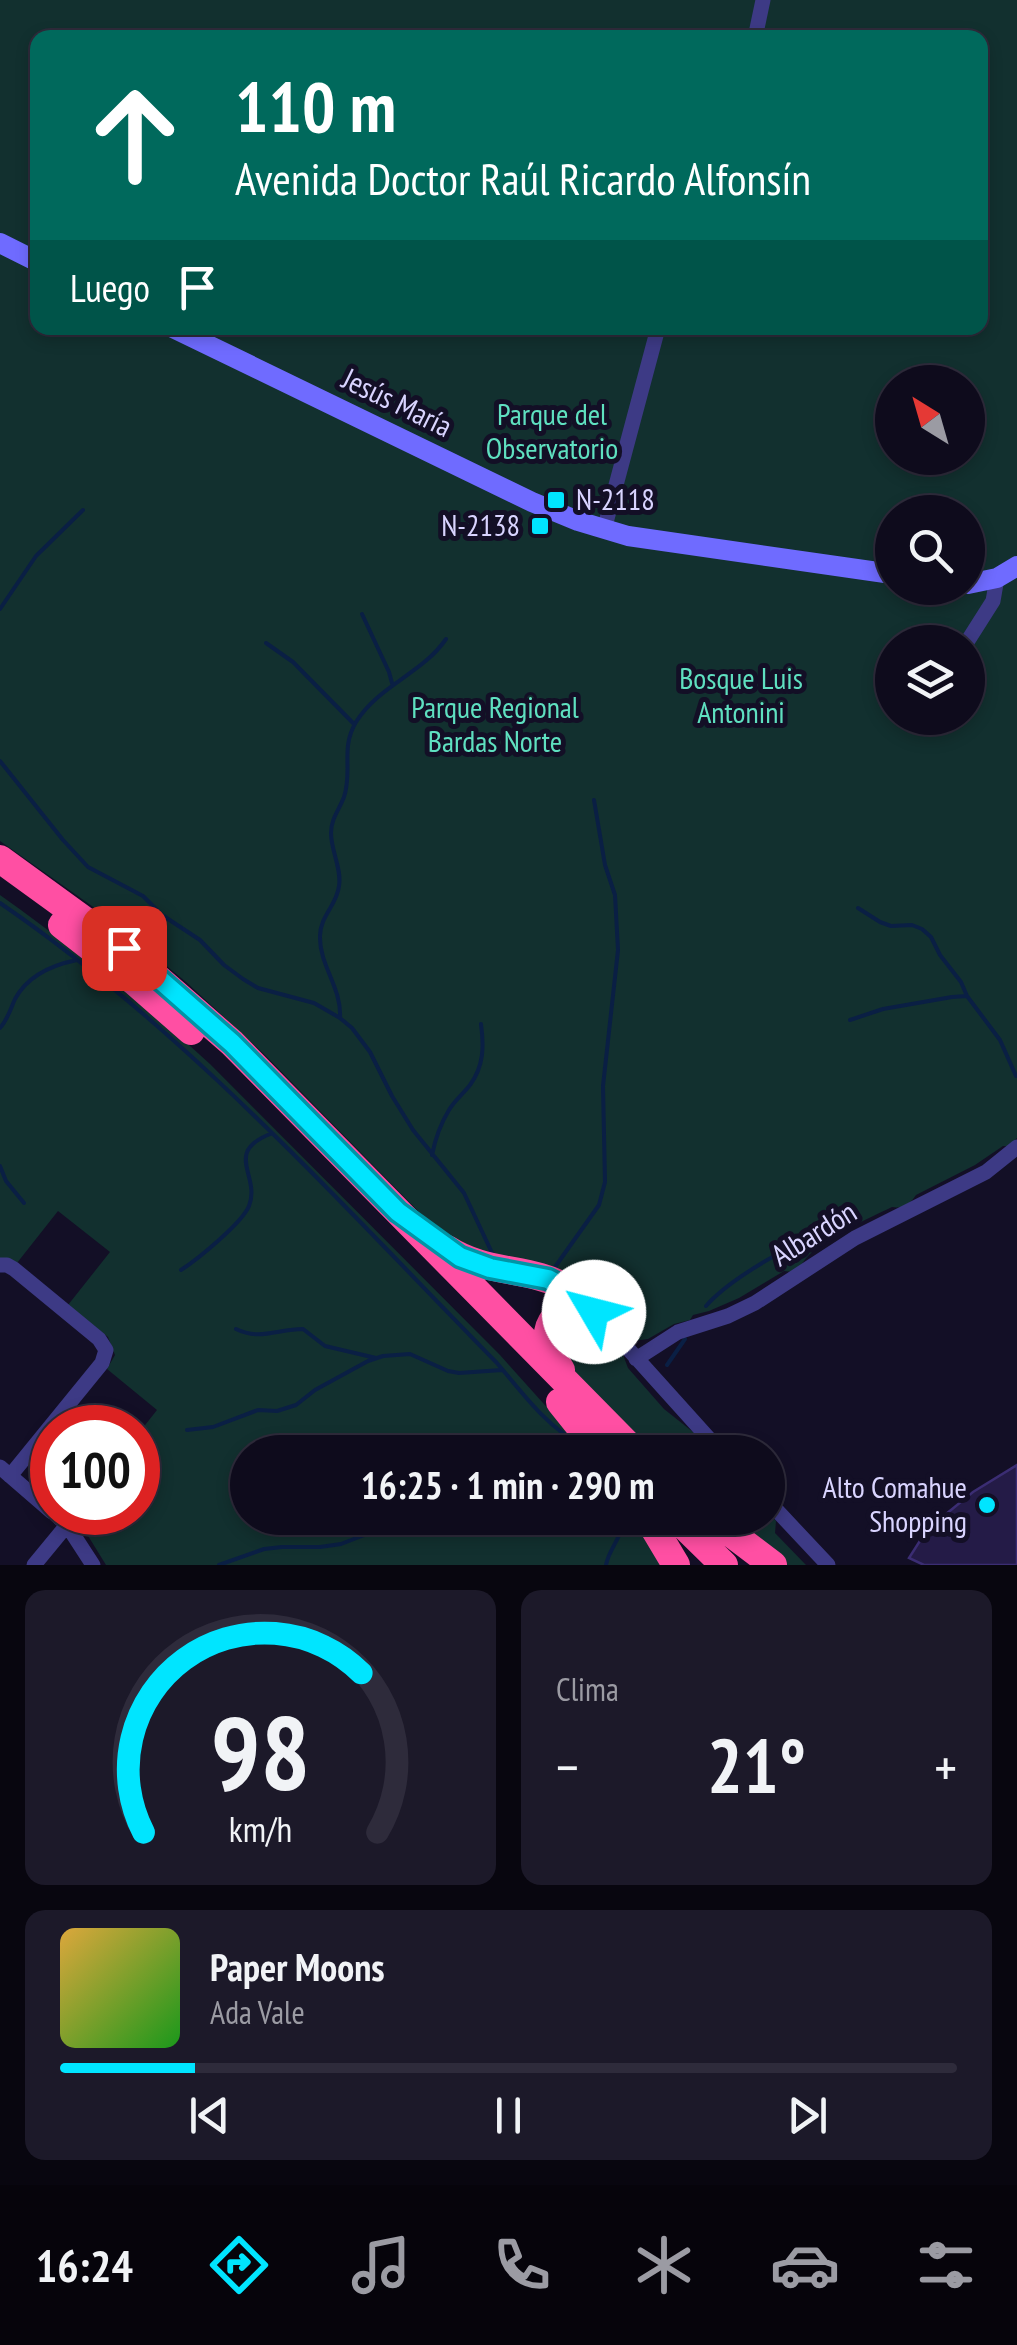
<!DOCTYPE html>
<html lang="es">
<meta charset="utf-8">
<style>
:root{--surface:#0e0b1c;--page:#1c1929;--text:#f1f3f6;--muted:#9b9ba3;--line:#2e2b3b;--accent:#00e5ff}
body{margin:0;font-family:"PT Sans Narrow",sans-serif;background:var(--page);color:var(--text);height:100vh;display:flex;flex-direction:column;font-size:38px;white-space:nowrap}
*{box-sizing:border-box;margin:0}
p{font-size:32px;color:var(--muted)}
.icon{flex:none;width:55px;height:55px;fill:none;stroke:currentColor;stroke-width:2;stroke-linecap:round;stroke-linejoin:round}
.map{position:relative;height:1565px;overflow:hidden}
.details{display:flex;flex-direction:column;gap:25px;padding:25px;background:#08060f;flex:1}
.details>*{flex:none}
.guide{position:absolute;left:30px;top:30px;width:958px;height:305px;border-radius:20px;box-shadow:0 5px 15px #0003,0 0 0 2px var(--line);background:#00695c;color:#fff;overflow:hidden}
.needle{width:65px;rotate:323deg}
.fabs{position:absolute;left:875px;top:365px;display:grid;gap:20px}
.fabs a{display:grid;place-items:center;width:110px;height:110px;border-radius:50%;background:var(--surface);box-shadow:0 5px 15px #0003,0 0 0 2px var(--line);font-size:50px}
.speed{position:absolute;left:30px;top:1405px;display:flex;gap:20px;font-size:50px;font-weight:700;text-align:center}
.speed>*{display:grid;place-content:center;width:130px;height:130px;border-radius:50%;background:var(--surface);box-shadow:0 5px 15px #0003,0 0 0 2px var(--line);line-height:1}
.speed .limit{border:15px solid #d22;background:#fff;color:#111}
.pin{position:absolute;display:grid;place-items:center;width:85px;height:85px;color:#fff;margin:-42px;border-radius:20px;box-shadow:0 5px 15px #0006}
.me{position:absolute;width:110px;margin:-55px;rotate:307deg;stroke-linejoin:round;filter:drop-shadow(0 0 8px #0008)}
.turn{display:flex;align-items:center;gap:35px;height:210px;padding:0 40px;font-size:45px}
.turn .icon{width:130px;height:130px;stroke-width:2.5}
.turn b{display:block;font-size:70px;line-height:85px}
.then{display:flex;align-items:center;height:95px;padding:0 40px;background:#0003;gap:20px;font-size:38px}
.big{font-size:75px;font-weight:700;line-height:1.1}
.details .tile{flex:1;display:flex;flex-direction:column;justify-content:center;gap:15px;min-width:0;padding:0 35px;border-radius:20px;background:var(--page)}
.details .dial{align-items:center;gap:0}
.dial svg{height:260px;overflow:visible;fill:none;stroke:var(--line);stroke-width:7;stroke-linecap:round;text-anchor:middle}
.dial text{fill:var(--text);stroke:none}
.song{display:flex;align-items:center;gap:30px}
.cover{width:120px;height:120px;border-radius:15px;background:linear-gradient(135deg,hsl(40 70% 55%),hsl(120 70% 35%))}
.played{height:10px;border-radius:5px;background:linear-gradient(90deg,var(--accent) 15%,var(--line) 15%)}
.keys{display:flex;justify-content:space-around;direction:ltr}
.heat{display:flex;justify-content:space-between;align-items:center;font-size:55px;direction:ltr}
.details .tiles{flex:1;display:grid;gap:25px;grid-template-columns:1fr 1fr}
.tile:last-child{grid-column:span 2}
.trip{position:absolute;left:230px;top:1435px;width:555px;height:100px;border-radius:50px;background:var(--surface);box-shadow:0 5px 15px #0003,0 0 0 2px var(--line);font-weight:700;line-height:100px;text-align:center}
.menu{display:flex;height:160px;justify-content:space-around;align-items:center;background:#06040b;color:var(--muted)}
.menu .icon{width:70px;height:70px}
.menu .active{color:var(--accent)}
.menu b{font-size:45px;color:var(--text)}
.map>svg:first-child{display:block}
</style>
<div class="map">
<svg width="1017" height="1565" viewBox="0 0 1017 1565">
<rect width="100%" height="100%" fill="#130f26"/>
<path fill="#12302f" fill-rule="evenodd" d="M0,0H1017V1138L1009,1146H1003L975,1165L916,1195C910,1204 903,1209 892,1207C869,1218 826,1238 809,1255C803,1261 801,1267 793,1272L784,1271L739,1298L709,1311L693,1315L690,1320L674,1324L648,1339L634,1341L627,1337L604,1312L470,1259L418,1211L264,1054L186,982L106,916L0,841ZM38,38H980V328H38ZM892,382H968V458H892ZM892,512H968V588H892ZM892,642H968V718H892Z
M0,895C73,947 144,1003 210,1064L500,1355L587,1452H248V1518H640L674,1565H106L74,1513L138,1512V1434L157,1410L107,1369L115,1355L108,1337L68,1305L110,1252L58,1211L17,1263L0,1259Z
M573,1319L603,1332L623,1355L628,1368L664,1409L693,1432L711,1452H649L567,1371L558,1336L560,1330Z
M768,1513L776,1521L775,1533L806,1565H780L722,1518H768Z"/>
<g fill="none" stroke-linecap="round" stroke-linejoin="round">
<path stroke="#0a1f44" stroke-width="4" d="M0,609L36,556L83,510
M362,614L389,672L392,683
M266,643L293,662L354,724
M0,761L63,840L88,867L143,896L162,915L200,940L224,965L243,979L258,988L314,1003L340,1018L352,1028L370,1052L392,1096L413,1130L464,1193L493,1255
M0,903C187,1031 338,1201 496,1362C518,1387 547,1428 578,1442V1452
M858,908L880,922L891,926L912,925L922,929L931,937L940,955L961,982L967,996L1000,1040L1016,1076
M340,1018C342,988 319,965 320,936C320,916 337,905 339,886C342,869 331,851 331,833C331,819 339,810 344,797C353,770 340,749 356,722C379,685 422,674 446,639
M850,1020L883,1009L952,997L967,996
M0,1028C8,1019 10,1010 15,999C28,975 52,965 77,960
M432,1155C435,1140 441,1123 449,1110C454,1101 463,1094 470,1085C484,1066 484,1046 481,1024
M0,1166L6,1181L24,1203
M555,1267L599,1205L605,1182L603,1086L618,950L615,895L605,865L594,800
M181,1270C198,1259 242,1223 249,1206C261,1176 223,1153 270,1134
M706,1306C732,1276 796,1243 833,1225
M236,1329C260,1341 278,1329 303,1329L325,1346L376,1358
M667,1365L685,1339
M187,1430L213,1427L258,1410L277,1411L296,1405L315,1390L368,1361L383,1356L410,1354L448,1371L459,1373L502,1370
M219,1565L264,1549L282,1547H320L341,1544L408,1518
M606,1565C609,1548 624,1536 622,1518"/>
</g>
<path fill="#241b47" stroke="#3b2d73" stroke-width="2.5" d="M1017,1465V1565H924L909,1558L923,1536L940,1519L973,1492Z"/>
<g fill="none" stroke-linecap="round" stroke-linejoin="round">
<path stroke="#3d3a85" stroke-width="15" d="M755,38L763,0
M604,530L658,328
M967,642L993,601L997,578
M0,1265H7L14,1269L99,1339L106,1350L102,1363L10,1476
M604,1322L721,1452
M636,1359L678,1332L728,1316L755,1303L855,1238L986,1172L1017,1147
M0,1467L52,1512
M768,1501L828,1565
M53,1512L67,1525L93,1565
M34,1565L67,1525"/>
<path stroke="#6f6bff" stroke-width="20" d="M0,243L38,262
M173,328L532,502L578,521L628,536L892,574
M968,584L997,578L1017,566"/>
<path stroke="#ff4fa3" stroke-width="28" d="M0,859L124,949L232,1043L635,1452
M62,925L135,982L191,1031
M447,1249C487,1275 530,1266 569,1289C583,1297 593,1310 604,1322
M561,1370C555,1361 549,1352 548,1341C546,1324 558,1307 576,1309C585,1309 592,1314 598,1319
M560,1402L600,1452
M648,1518L676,1565
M676,1518L724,1565
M711,1518L773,1565"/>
</g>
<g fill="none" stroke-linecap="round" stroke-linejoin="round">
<defs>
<path id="route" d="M124,948L232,1043L398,1212L460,1257L490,1268L548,1279L578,1295L594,1312"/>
</defs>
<use href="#route" stroke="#0095a6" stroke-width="25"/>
<use href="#route" stroke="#00e5ff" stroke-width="18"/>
</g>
<g fill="#00e5ff" stroke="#130f26" stroke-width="4">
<rect x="546" y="490" width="20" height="20" rx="5"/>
<rect x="530" y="516" width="20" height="20" rx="5"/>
<circle cx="987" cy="1505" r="10"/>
</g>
<g text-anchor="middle" stroke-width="10" stroke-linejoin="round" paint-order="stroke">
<g font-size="30" fill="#d9d4ff" stroke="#130f26">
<text transform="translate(397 403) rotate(26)" y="10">Jesús María</text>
<text transform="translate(814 1234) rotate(-32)" y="10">Albardón</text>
</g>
<g font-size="30" fill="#5fe0c0" stroke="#130f26">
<text x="552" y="425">Parque del<tspan x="552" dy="34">Observatorio</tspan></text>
<text x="741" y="689">Bosque Luis<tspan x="741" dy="34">Antonini</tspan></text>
<text x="495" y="718">Parque Regional<tspan x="495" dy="34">Bardas Norte</tspan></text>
</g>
<g font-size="30" fill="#d9d4ff" stroke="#130f26" text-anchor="end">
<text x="576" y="510" text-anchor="start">N-2118</text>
<text x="520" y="536">N-2138</text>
<text x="967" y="1498">Alto Comahue<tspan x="967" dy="34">Shopping</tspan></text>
</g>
</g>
</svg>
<div class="fabs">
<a><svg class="needle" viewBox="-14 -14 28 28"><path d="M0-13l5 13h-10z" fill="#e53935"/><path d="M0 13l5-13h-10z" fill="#9b9ba3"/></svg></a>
<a><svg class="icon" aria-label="search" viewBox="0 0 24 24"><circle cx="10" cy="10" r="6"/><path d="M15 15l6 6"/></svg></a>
<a><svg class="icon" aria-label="layers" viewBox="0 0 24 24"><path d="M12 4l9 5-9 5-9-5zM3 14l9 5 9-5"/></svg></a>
</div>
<div class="speed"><div class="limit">100</div></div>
<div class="pin" style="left:124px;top:948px;background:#d93025"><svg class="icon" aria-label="arrive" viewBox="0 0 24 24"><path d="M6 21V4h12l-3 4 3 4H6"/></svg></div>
<svg class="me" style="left:594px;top:1312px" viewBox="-20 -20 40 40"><circle r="19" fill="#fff"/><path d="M0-13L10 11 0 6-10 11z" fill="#00e5ff"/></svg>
<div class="trip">16:25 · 1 min · 290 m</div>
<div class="guide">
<div class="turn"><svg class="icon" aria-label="ahead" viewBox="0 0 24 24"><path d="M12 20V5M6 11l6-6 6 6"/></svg><div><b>110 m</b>Avenida Doctor Raúl Ricardo Alfonsín</div></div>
<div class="then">Luego<svg class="icon" aria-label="arrive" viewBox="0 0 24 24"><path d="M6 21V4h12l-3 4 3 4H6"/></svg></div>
</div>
</div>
<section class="details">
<div class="tiles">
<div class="tile dial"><svg viewBox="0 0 100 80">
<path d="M14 69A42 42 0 1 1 86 69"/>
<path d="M14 69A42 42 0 0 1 81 20" stroke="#00e5ff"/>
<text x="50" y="56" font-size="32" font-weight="700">98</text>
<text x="50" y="72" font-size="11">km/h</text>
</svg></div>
<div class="tile"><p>Clima</p>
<div class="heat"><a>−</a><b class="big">21°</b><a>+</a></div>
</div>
<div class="tile">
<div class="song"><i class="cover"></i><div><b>Paper Moons</b><p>Ada Vale</p></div></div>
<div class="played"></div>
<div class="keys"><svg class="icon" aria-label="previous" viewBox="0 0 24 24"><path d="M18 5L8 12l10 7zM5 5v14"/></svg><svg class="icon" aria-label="pause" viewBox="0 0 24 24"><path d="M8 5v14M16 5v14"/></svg><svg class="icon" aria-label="next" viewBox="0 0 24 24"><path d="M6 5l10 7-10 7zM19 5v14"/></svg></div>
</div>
</div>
</section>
<nav class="menu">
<b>16:24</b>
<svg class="icon active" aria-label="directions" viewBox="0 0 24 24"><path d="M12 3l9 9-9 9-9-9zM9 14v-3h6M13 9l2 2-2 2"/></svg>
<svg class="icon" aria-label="music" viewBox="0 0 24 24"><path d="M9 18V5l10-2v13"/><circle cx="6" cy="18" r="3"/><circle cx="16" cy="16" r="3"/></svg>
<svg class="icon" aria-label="phone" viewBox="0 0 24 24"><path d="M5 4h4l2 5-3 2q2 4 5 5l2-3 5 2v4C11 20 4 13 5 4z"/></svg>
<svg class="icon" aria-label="climate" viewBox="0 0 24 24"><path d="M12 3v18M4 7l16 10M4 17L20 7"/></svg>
<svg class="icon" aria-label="car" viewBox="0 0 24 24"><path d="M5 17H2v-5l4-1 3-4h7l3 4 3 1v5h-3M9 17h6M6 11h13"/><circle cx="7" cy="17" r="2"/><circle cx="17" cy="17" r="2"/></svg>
<svg class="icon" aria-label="filters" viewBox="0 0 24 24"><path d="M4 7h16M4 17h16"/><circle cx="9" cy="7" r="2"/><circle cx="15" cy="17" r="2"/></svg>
</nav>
